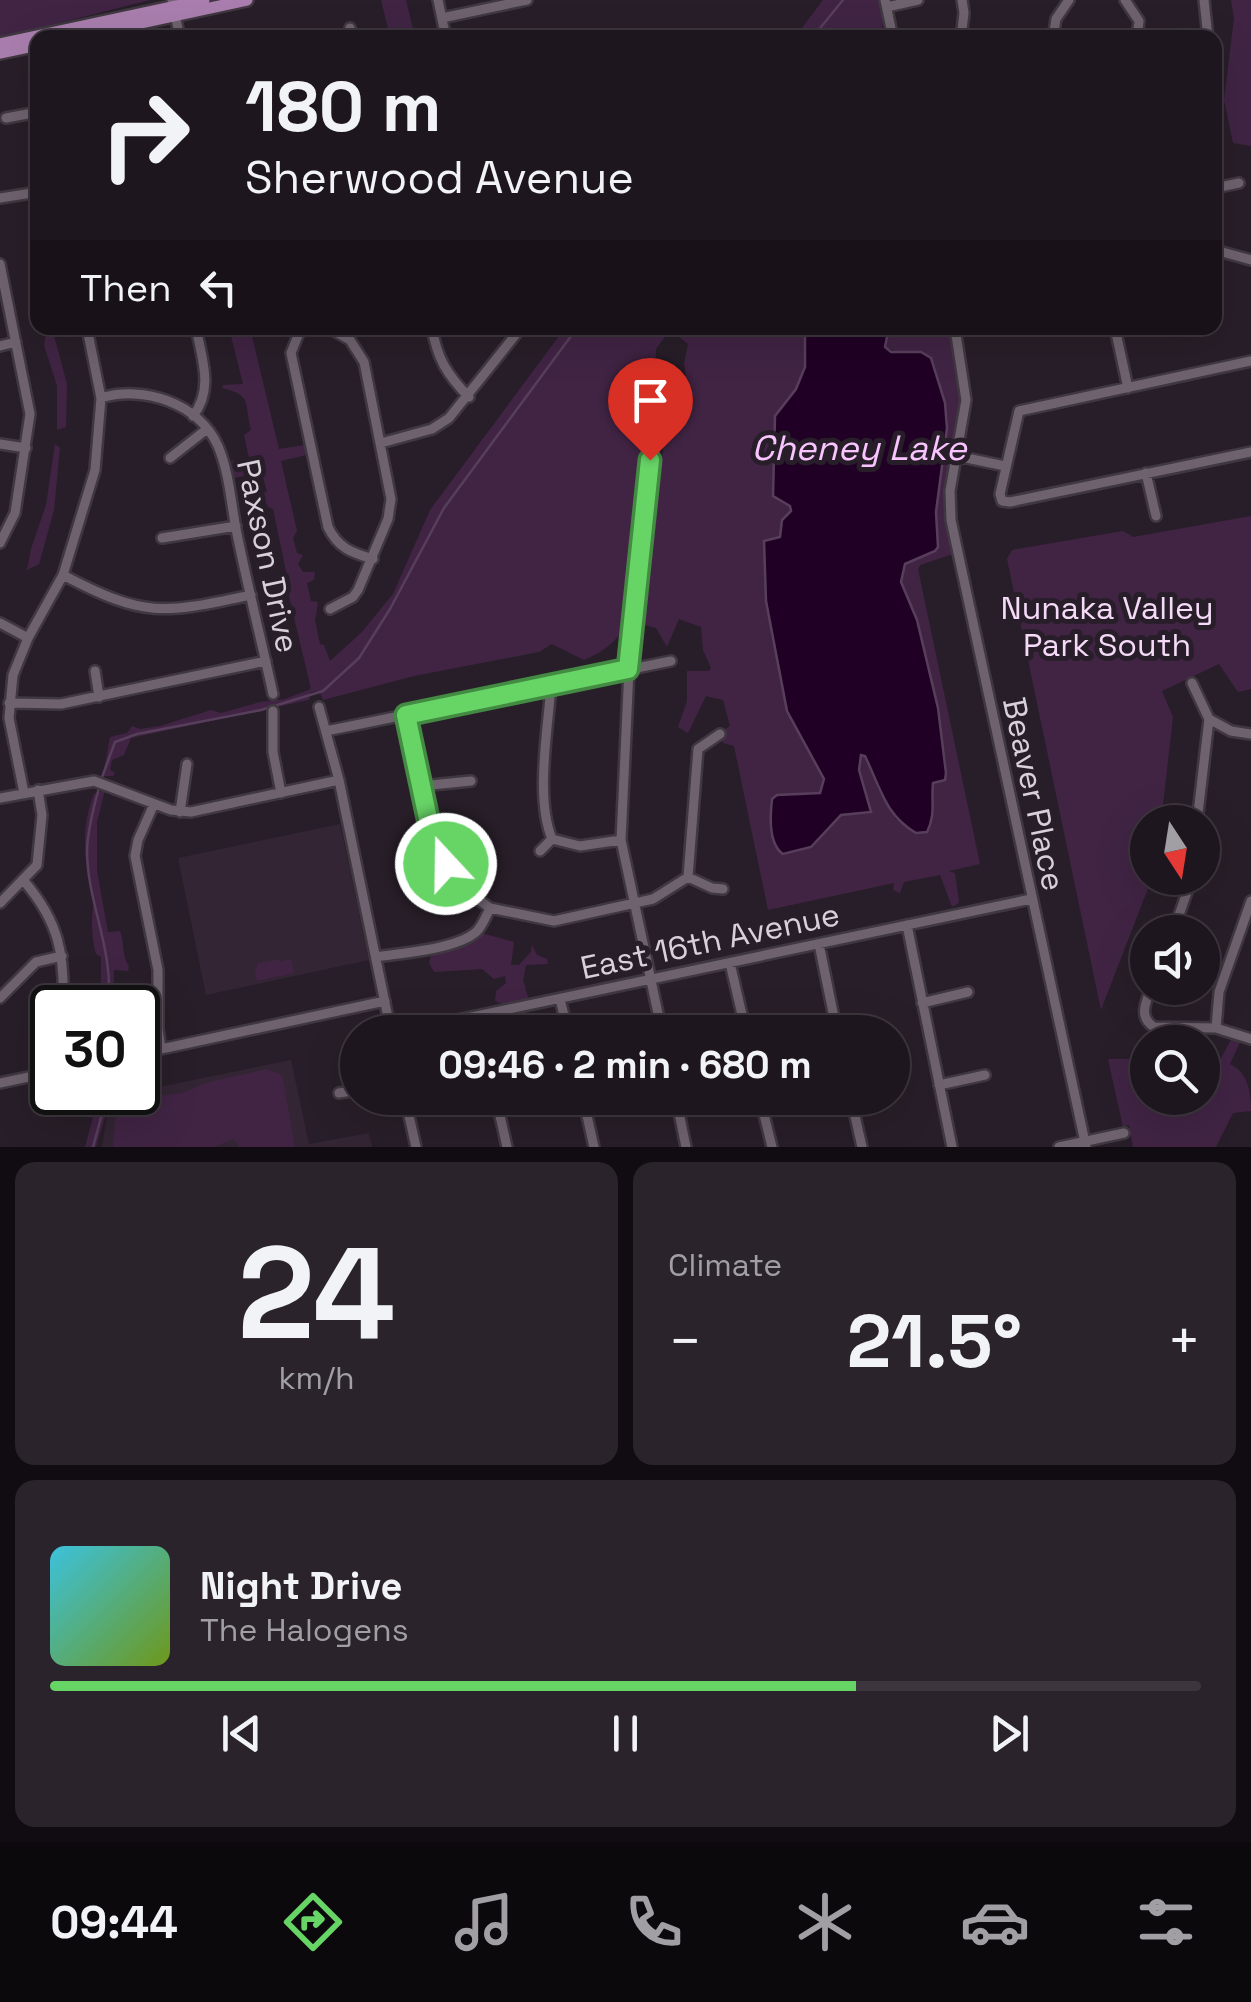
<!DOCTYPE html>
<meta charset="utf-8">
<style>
:root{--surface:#1e161f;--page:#2b232c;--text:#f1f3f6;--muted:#a19fa4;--line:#3c353d;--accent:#67d466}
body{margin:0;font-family:"Space Grotesk",sans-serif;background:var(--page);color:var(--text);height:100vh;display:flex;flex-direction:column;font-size:38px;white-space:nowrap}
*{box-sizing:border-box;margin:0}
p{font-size:32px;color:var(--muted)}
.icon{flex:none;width:55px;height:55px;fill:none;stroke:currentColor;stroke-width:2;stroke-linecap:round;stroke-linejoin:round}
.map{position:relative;height:1147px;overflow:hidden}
.side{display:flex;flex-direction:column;gap:15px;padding:15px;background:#100c11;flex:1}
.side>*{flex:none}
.top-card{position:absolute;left:30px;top:30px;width:1192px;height:305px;border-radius:20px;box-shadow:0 10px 40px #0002,0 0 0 2px var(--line);background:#1e161f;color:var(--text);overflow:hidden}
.needle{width:65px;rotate:168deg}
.controls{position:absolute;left:1130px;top:805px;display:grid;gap:20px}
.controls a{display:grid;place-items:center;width:90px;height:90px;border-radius:50%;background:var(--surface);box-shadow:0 10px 40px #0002,0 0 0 2px var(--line);font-size:50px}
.speed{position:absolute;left:30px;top:985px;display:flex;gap:20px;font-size:50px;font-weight:700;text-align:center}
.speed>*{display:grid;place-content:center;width:130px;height:130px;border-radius:50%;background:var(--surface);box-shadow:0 10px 40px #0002,0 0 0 2px var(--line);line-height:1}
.speed .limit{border:5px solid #111;border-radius:15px;background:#fff;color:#111}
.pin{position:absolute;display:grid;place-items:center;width:85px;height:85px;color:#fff;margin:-102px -42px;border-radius:50% 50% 50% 0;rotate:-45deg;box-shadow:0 0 10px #0007}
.pin .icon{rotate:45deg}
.me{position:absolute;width:110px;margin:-55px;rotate:339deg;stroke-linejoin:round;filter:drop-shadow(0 0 8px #0008)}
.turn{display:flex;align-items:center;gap:35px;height:210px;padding:0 50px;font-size:45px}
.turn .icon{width:130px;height:130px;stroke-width:2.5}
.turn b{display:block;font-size:70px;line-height:85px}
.then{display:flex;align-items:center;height:95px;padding:0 50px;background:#0003;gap:20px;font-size:38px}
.big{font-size:75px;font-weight:600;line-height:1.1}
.side .widget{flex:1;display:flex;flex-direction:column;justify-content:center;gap:15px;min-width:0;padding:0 35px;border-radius:20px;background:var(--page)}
.side .dial{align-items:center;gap:0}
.dial b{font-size:130px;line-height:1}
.song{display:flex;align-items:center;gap:30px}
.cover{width:120px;height:120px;border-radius:15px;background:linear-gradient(135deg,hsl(190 70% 55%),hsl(80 70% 35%))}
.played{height:10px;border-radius:5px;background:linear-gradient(90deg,var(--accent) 70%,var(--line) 70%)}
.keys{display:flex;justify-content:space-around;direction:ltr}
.heat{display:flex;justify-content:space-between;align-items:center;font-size:55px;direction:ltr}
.side .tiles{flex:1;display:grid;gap:15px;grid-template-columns:1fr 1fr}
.widget:last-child{grid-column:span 2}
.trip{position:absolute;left:340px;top:1015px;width:570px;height:100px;border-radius:50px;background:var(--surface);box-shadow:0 10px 40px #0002,0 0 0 2px var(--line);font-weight:600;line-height:100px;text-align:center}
.menu{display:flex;height:160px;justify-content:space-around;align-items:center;background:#0c090c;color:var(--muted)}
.menu .icon{width:70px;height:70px}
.menu .current{color:var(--accent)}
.menu b{font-size:45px;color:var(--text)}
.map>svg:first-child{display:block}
</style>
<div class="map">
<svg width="1251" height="1147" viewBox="0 0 1251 1147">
<rect width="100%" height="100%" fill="#281e29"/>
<path fill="#332534" d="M340,824L369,960L206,995L178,858Z
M291,1060L309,1144L369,1133L372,1147H102L110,1097Z"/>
<path fill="#412444" d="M0,0H150L0,38Z
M381,0H406L415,37H390Z
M823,0H880L884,15L882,28H865L839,37H795Z
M1231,0H1251V146L1233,143L1224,100L1234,18Z
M47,328H52L67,384L66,427L57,430V386L44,345Z
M229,328H250L279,449L305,445L306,455L281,461L297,531L293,538L297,553L303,555L298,564L303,572H315L314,580L307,583L311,601L318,602L315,620L320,644L324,645L330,661L361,633L393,594L430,510L565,328H805V367L796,389L775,416L773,496L790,506L791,511L782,520L781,537L764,541L787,711L824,779L820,793L777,795L811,847L841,815L870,813L859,770L861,755H864L879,792L896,820L933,792L934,783L945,780L946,761L938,708L917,620L901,581L905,564L936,512L948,419L935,367L885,347L887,337L900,328H950L960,391V416L945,490L953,554L920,565L918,569L980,864L949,871L955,873L959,903L952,907L940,875L904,882L900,893L893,890L894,883L768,910L734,746L723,743L720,732L730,726L723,700L706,696L688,733L678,727L687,701V671H709L711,668L703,650L701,627L679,619L667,647L656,628L637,623L640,598L649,575L655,499L669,413L687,382L684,364L688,344L670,330L656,349L655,391L644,408L645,453L632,614C624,635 605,652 584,660L552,644L539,652L414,676L323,700L319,691L311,692L309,700L131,738L124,755L112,760L110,770L115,773L113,776H103L110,737L127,733L132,726L140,729L160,726L211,710L221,713L260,702L285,699L311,689L288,592L286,571L273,509L268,507L263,497L248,502L249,496L267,492L262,473L234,478L231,461L249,458L244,435L251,430C244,403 253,395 222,388L223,385L243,384Z
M55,444L60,448L54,510L39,564L27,570L31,549L46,505Z
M1251,516V689L1238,692L1219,664L1162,691L1173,717L1161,822H1148V878H1152L1101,1010L1007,559L1012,550L1123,531L1133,537Z
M105,790L97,822V871L108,932L120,931C125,943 121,955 129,966L128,971L114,970L113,1007L97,1008L101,1000V957L96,954C92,944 90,910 95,901C84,867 80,828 94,794Z
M482,933L514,942L511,965H519L531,952L532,945L537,955L547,959L548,964L526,965L523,980L529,1000L505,1005L495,1001L496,991L506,983L505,976L494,979L482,969L434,972L429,963L432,952L461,945Z
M279,959L280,962L291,959L294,973L257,981L255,973L258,963Z
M1233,1036L1241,1040L1230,1064C1248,1073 1251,1091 1251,1111L1233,1113L1216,1147H1133L1129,1125L1123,1127L1108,1059H1147L1148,1098H1202L1203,1059L1220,1060Z
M267,1069L282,1075L295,1147H240L233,1139L214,1147H113L116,1110L124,1101L182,1093L209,1082Z
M100,1092L114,1093L115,1104L106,1114L96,1147H85Z"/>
<path fill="#200025" stroke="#573f5b" stroke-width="2.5" d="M805,328H900L887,337L885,347L891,352H921L931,358L945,403L947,428L936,512L938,547L935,551L905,564L901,582L917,620L938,708L946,773L945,780L933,783C931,801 936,814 927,832L916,833C885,815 880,787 865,756L861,755L859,770L871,812L841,815L811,847L783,854C768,844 770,816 772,799L777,795L820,793L824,779L787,711L766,601L764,541L780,537L782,520L791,511L790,506L773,496L775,416L796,389L805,367Z"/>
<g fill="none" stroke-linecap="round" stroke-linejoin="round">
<path stroke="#573f5b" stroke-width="2.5" d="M812,38L843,0
M101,780L115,742L137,734L261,710L323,691L359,658L390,609L444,508L577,328
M99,788C93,809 88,828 87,850C87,904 115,950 108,1008
M93,1147L108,1092"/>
<defs>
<path id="minor" d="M172,0L180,38
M438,0L446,38
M885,0L893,38
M1125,0L1139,21L1137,38
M1204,0L1208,38
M887,7L918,0
M442,18L527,0
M350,28L353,38
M961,38L964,13L962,0
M1053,38L1056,19L1069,0
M6,118L38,112
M1215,188L1239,183
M0,198L38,192
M1215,250L1251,260
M0,264L30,414L15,513L0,543
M301,328L291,353L328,527C338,548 352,553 373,559
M329,328L350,340L364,362L391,499L388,519L358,590L353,597L330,609
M432,328C437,358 447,375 469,397
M955,328L966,400L950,491L951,520L1086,1147
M1115,328L1128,388
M0,346L16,342
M1251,361L1019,411L1000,494L1002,501L1010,502L1251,452
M101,398C143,385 199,403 218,446C229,472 231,502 236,529C247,584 261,639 273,694
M193,416C214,389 202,359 196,328
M654,426L629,669L621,840L662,1032
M381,443L432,429L449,418L521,328
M0,444L26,448
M957,456L1005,466
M170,458L207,429
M1146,473L1156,516
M162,538L236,526
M63,575C145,618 162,614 251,595
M0,623L28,638
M95,671L99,697
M1192,683L1209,719L1197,822
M551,685C548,730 535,798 552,839L580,846L621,840
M9,703L61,704L266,661
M319,707L339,780L391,1032
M273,711V752L281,793
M406,715L430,828L446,864L464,889L490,908L554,921L653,899L688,877L698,749L720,734
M1209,719L1231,731L1251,734
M326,731L671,661
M421,786L471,781
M24,793L9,718L13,675L28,638L63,575L95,470L101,398L87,328
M0,798L94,781L171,810L191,812L339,780
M154,804L138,840L135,856L158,970V1029L161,1049
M180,812L187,764
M540,851L552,839
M688,877L712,888L723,889
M24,881C59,922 65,954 63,1008
M0,903L37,865L42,815L38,790
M907,925L952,1147
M1173,932L1192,878
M819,944L837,1032
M376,957C401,953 461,949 478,930C483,924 487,914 490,908
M730,963L746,1032
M1151,988C1146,1002 1138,1017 1154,1027L1216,1028L1251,1039
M0,998L36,962L62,956
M560,999L568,1032
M922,1003L968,992
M479,1016L482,1032
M1216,1028L1219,992L1251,901
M400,1032L1031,899
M138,1054L385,1001
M0,1083L52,1072
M939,1085L985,1075
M339,1093L358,1090
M405,1098L416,1147
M496,1098L507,1147
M583,1098L594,1147
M676,1098L686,1147
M760,1098L772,1147
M851,1098L862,1147
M1059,1147L1124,1133"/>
<path id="major" d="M71,38L247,0
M0,44L204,0
M0,53L38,45"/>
</defs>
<use href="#minor" stroke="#403841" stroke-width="14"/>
<use href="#major" stroke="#403841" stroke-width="16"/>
<use href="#minor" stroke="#6e626f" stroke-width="9"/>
<use href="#major" stroke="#a97eae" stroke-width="11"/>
</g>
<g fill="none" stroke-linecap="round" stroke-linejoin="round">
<defs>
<path id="route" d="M446,864L430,828L406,715L628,669L650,460"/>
</defs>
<use href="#route" stroke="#438a42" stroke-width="25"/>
<use href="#route" stroke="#67d466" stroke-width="18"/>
</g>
<g text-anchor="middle" stroke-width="10" stroke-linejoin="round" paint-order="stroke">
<g font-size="32" fill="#d8d1d9" stroke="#281e29">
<text transform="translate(268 556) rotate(78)" y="11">Paxson Drive</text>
<text transform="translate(1034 794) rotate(78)" y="11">Beaver Place</text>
<text transform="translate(710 941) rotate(-12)" y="11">East 16th Avenue</text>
</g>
<g font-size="32" fill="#f4daf7" stroke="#281e29">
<text x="1107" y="619">Nunaka Valley<tspan x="1107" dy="37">Park South</tspan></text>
</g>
<g font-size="35" font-style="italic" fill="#f9c5fe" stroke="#281e29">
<text x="859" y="460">Cheney Lake</text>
</g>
</g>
</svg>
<div class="controls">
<a><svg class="needle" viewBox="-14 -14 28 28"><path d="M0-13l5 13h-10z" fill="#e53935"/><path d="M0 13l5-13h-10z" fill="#a19fa4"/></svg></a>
<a><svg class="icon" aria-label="sound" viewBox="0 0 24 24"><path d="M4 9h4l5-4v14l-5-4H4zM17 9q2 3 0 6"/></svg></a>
<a><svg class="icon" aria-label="search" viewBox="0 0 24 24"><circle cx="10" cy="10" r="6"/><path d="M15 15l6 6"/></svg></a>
</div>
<div class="speed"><div class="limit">30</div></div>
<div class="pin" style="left:650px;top:460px;background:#d93025"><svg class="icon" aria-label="arrive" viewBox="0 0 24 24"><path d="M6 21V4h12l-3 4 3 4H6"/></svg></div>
<svg class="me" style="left:446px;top:864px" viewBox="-20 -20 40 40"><circle r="17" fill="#67d466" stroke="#fff" stroke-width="3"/><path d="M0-11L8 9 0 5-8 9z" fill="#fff"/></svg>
<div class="trip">09:46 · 2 min · 680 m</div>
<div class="top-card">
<div class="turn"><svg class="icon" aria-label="right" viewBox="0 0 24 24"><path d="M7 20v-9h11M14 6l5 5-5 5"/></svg><div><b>180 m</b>Sherwood Avenue</div></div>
<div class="then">Then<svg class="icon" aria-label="left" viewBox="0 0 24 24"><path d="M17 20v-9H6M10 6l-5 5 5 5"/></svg></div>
</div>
</div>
<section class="side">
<div class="tiles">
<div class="widget dial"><b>24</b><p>km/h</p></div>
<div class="widget"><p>Climate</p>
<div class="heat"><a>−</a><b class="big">21.5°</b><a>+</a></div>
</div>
<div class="widget">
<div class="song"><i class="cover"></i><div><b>Night Drive</b><p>The Halogens</p></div></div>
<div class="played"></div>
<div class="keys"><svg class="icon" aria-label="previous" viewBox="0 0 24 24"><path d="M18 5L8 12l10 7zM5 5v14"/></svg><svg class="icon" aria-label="pause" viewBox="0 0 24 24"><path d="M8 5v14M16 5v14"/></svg><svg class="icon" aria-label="next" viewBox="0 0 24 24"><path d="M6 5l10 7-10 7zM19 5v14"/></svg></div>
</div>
</div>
</section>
<nav class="menu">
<b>09:44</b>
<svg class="icon current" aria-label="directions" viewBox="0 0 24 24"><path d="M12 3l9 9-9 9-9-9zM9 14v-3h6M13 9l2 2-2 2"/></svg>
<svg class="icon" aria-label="music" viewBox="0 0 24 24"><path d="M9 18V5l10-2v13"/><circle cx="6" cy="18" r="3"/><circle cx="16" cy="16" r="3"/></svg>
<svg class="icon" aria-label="phone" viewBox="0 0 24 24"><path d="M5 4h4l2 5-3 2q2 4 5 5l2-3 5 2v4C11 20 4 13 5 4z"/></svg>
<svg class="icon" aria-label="climate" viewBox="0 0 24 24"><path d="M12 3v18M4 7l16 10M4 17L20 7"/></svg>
<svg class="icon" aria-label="car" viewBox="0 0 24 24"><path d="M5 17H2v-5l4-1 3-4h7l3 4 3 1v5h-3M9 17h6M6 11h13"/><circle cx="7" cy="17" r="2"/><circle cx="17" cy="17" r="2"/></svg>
<svg class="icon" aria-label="filters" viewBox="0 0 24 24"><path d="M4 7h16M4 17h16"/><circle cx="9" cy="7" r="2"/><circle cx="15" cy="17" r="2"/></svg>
</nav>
